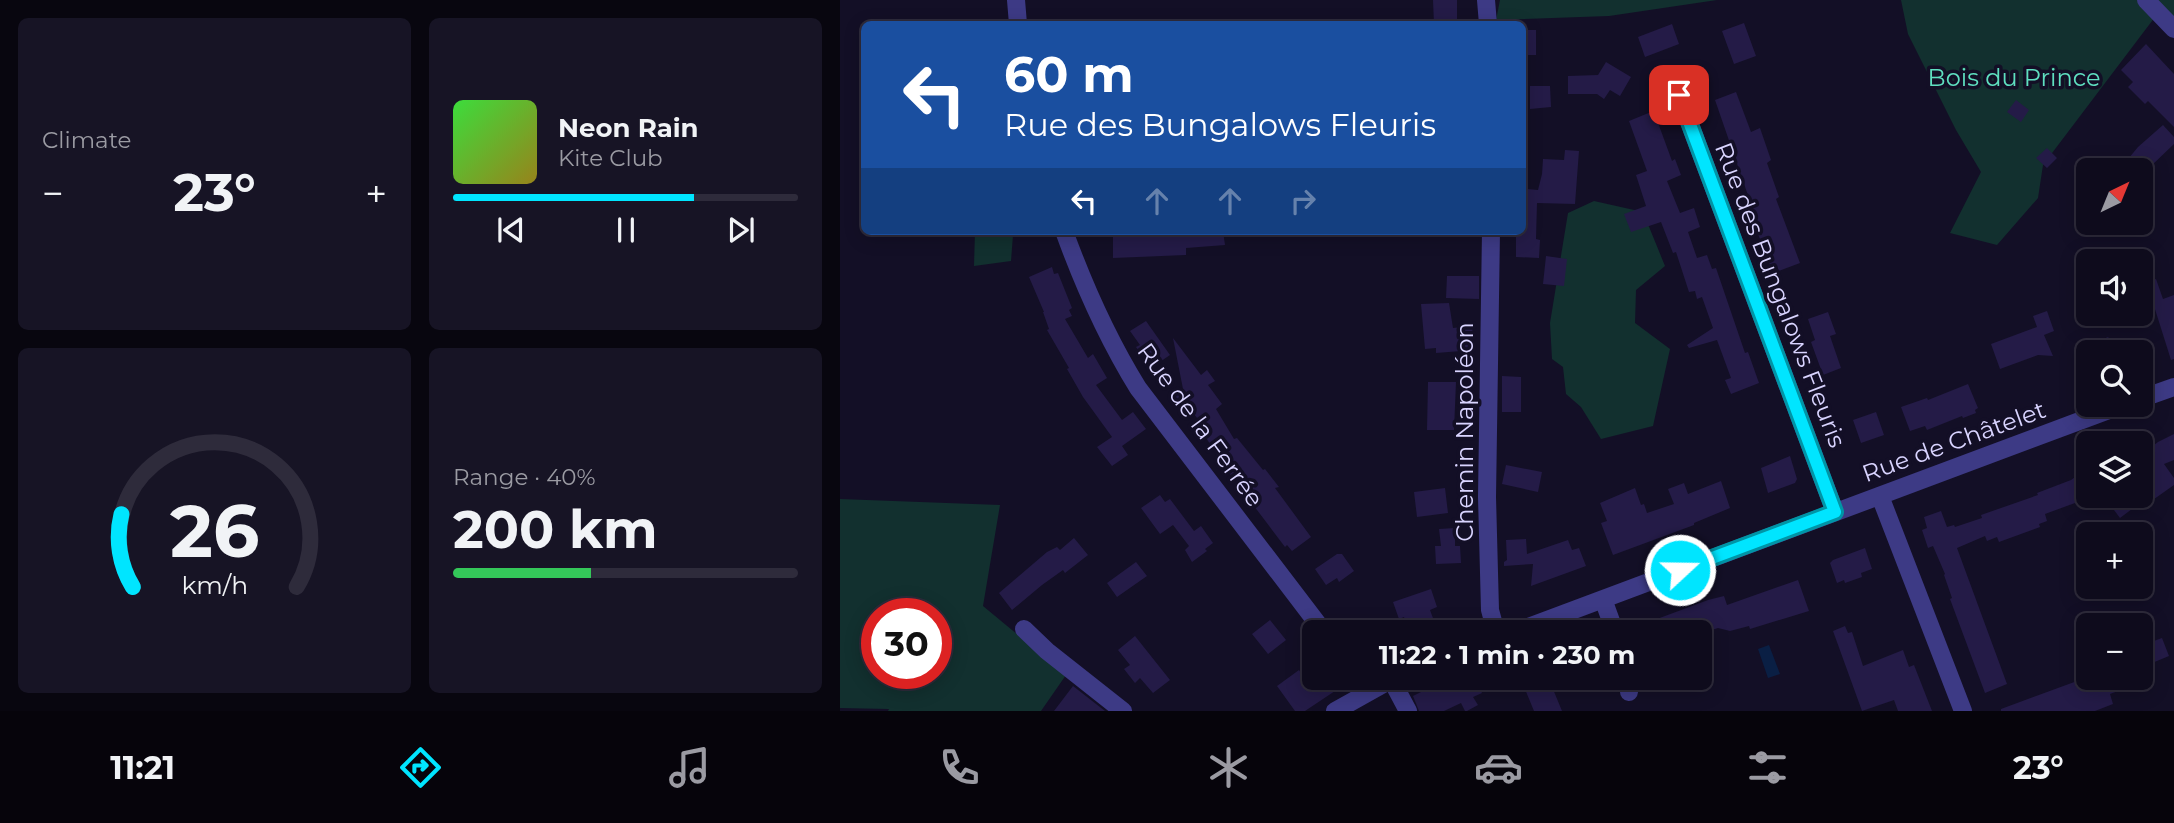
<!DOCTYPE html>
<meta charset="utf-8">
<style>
:root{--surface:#0e0b1c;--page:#171425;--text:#f1f3f6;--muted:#9b9ba3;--line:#2e2b3b;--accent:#00e5ff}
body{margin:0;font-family:Montserrat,sans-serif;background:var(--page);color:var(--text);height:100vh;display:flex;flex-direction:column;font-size:26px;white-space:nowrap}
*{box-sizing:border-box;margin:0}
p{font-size:23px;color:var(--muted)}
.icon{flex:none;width:38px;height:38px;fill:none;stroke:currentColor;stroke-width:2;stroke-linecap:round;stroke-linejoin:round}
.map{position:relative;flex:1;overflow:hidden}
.drawer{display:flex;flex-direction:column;gap:18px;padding:18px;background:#08060f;width:840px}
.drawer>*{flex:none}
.top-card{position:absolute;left:21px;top:21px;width:665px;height:214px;border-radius:10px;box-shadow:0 4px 18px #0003,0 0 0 2px var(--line);background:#1a4fa0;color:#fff;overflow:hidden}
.needle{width:46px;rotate:43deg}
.controls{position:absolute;left:1236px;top:158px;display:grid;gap:14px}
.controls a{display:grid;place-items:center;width:77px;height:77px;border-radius:10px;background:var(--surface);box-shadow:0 4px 18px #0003,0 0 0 2px var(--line);font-size:35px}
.speed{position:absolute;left:21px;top:598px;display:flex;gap:14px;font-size:35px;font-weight:700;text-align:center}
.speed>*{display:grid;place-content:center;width:91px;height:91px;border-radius:50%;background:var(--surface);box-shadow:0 4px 18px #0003,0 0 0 2px var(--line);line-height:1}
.speed .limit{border:10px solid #d22;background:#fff;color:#111}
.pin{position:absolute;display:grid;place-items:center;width:60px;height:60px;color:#fff;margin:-30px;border-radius:14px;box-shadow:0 4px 10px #0006}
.me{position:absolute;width:77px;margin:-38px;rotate:69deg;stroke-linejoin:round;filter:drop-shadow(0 0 5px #0008)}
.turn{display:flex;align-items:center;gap:24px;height:147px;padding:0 28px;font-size:32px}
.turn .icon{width:91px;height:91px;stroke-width:2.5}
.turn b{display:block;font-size:49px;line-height:60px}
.lanes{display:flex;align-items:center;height:66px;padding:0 28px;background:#0003;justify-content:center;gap:35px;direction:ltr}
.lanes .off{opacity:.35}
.big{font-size:52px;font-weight:700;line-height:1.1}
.drawer .tile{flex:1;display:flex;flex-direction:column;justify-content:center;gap:10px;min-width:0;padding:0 24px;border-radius:10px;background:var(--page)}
.drawer .dial{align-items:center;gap:0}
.dial svg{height:182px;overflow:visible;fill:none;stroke:var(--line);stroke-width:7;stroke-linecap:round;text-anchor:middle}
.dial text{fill:var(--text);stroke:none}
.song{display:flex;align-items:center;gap:21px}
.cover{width:84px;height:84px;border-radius:10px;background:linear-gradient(135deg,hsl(120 70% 55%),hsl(50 70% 35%))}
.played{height:7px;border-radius:4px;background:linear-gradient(90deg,var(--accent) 70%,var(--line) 70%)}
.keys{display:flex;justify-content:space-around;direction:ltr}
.heat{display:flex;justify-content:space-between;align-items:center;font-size:38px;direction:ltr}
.charge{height:10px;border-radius:5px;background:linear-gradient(90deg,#34c759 40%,var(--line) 0)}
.drawer .tiles{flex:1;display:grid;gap:18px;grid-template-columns:repeat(2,1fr)}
.trip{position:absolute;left:462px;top:620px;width:410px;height:70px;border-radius:10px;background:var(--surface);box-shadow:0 4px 18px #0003,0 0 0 2px var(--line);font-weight:700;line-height:70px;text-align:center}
.menu{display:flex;height:112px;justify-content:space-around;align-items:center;background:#06040b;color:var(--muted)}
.menu .icon{width:49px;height:49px}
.menu .selected{color:var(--accent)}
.menu b{font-size:32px;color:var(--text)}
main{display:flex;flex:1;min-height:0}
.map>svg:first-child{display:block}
</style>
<main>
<section class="drawer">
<div class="tiles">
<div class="tile"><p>Climate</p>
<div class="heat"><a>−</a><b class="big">23°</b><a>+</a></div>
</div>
<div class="tile">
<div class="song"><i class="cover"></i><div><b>Neon Rain</b><p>Kite Club</p></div></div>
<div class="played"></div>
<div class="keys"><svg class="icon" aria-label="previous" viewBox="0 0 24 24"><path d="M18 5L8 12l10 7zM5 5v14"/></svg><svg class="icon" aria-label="pause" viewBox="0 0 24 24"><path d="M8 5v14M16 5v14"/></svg><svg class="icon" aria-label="next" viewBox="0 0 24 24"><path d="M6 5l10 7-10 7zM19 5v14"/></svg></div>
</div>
<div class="tile dial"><svg viewBox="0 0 100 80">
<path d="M14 69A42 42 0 1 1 86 69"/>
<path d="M14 69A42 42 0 0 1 9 37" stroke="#00e5ff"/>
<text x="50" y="56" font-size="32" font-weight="700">26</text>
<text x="50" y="72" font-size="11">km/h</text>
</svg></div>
<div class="tile"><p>Range · 40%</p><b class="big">200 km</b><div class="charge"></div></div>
</div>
</section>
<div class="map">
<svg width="1334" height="711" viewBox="0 0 1334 711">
<rect width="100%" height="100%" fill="#130f26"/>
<path fill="#12302f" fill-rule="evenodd" d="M660,0H877L769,16L656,20Z
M1061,0H1334V28L1315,17L1203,165L1198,198L1157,245L1110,233L1141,172L1116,130L1068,34Z
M754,201L803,212L825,266L796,290L795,323L830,349L813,426L761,439L741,407L726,394L723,367L712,359L710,323L728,213Z
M135,231H186L173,235L171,261L134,266Z
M0,499L160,505L143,606L226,675L201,711H48L49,709L0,708ZM37,614H96V674H37Z"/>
<path fill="#0a1f44" d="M929,645L940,674L928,678L918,649Z"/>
<path fill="#241b47" d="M593,0H617V24H594Z
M904,23L916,56L894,64L882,31Z
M832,24L839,44L805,57L798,37Z
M682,30H696V55H682Z
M1306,44L1334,74V127L1308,101L1305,104L1288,87L1293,82L1281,70Z
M766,62L791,77L780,96L770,90L764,99L757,94H728V76L758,75Z
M690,86H710L711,107L690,109Z
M896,92L911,132L920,128L931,160L927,163L939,197L936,199L960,263L933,273L918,234L921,233L875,100Z
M1176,100L1189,110L1181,122L1167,112Z
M811,112L815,121L817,120L832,161L835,159L841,175L827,181L840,213L854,208L860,227L848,232L857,258L867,255L872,269L876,268L905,353L908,352L919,383L891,394L885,380L891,378L877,340L849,348L847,345L873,328L862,297L857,299L855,291L849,292L836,252L833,253L821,222L791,232L784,214L806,206L796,175L807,171L789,121Z
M1323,125L1334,137V144L1310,167L1304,160L1294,170H1279L1298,147Z
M1207,148L1217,158L1207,168L1196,158Z
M725,150L739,151L735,204L697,203L696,239L700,240L699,258L676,257V231H682V192H687V189L698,190L702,174L703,159L724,160Z
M334,231H383L385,245L346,248V255L273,258V234Z
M706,256L727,259L724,286L703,284Z
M212,267L214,274L218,273L232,308L229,310L232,316L225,319L248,358L253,354L267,378L256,385L282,420L293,412L306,429L282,446L288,455L272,466L257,447L272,437L243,397L227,369L229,368L207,330L209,329L203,312H204L189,277Z
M607,276H639V299L606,298Z
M1316,279L1323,299L1334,295V359L1331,360L1314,306L1309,307L1301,284Z
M609,303L613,328L632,326L634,350L596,353V348L585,349L581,304Z
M1207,311L1214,331L1204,335L1213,356L1198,355L1160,369L1151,344L1197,327L1193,316Z
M988,312L996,334L990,336L1001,368L983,375L971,342L975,340L968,319Z
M306,321L330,355L311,368L296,347L300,345L290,331Z
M1268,337L1278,352H1235Z
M333,338L361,375L367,370L375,381L368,385L382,404L376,409L394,439L397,438L423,470L425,469L439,487L435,488L471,537L452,551L447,545L445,547L383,465L365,436L369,434L345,402L341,404L335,396L343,389Z
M662,376L681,377V412H662Z
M588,382H616L614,430H587Z
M1128,384L1138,408L1135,410L1136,413L1123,418L1122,416L1087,430L1085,426L1070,431L1061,407L1087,398L1088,400Z
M1036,412L1044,435L1021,443L1013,420Z
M1334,434V460L1324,464L1334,478V485L1300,509V503L1280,518L1268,502L1276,495H1300V456L1318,442Z
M950,456L957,479L955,483L928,493L921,468Z
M666,465L702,472L698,492L662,484Z
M1248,468V495L1254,496L1205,514L1207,521L1199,524L1200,527L1159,542L1157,537L1147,541L1145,536L1117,548L1167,684L1145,693L1110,599L1112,598L1104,575L1105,574L1093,546L1088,548L1082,530L1087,528L1084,517L1101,511L1107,527L1114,525L1115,527L1142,518L1141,515L1198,495L1197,493L1231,480Z
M881,481L890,508L854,523V525L773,555L761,523L767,521L760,503L795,488L801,505L804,504L807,513L834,504L828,489L844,483L848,494Z
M605,488L608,513L577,517L574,492Z
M320,495L325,502L330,499L354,531L361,526L373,543L365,549L367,551L352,562L345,550L349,546L333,525L320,534L301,508Z
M615,528V546H620L621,563L596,564L595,546H601L599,529Z
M234,538L248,555L225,573L223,570L202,585L172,610L159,593L207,552L217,547L220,550Z
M686,539L687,554L728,540L732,550L739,548L746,566L691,586L693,564L664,566V562L667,560L666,540Z
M1025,548L1032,569L1021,573L1022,577L1005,583L1004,580L997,583L990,563L993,560Z
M497,554H502L514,571L499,582L497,578L486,585L475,569Z
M296,562L307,576L277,597L267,583Z
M958,580L969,611L910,629L909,626L890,631L878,628L859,634V628L848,632H822L817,619L868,600L884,596L887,605Z
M591,589L597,607L590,610L598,632H569L564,617L559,619L553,602Z
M430,620L446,640L428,654L412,634Z
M1005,626L1008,633L1012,632L1023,666L1063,650L1069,667L1074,665L1092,711H1058L1054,700L1022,711L993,631Z
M295,636L330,680L313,693L300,678L295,683L284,669L290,665L278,650Z
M1322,638L1329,656L1300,668V646Z
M459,670L464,678L474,671V677H486L495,691L465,711H455L437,686Z
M611,677H634L642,693L633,697L638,705L627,711H625L621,703L604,711H579L573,696Z
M695,677H708L722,711H694L682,682Z
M1248,677H1273L1278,691L1270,694L1273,704L1255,711H1161V709Z
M233,686L265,711H214Z"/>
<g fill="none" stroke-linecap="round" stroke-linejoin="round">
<path stroke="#3d3a85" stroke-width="18" d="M176,0L178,24
M646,0L648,24
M1306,0L1334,29
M839,95L995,512
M224,231C244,286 267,338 298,388L484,632
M651,231L647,497L650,610L656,632
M1300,399L1334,387
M1040,496L1123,711
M763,599L775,632
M184,629L207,651L283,711
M675,632L1285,404
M551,679L568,711
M789,692L790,677
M495,711L556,677"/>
</g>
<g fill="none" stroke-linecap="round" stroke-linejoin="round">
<defs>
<path id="route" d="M839,95L995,512L840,570"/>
</defs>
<use href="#route" stroke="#0095a6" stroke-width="18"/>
<use href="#route" stroke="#00e5ff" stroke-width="12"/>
</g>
<g text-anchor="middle" stroke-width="7" stroke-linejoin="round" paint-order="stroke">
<g font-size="24" fill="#5fe0c0" stroke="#130f26">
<text x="1174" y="86">Bois du Prince</text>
</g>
<g font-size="24" fill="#d9d4ff" stroke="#130f26">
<text transform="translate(940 295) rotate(69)" y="8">Rue des Bungalows Fleuris</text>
<text transform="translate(360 425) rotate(54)" y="8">Rue de la Ferrée</text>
<text transform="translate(625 432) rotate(-90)" y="8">Chemin Napoléon</text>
<text transform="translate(1114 442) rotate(-20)" y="8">Rue de Châtelet</text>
</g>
</g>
</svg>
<div class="controls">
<a><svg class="needle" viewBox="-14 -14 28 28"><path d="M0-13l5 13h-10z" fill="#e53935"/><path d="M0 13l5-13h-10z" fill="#9b9ba3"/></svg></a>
<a><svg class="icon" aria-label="sound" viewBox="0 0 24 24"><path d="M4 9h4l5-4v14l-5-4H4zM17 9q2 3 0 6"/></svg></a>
<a><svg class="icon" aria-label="search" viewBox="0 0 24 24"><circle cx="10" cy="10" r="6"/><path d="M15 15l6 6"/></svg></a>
<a><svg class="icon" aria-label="layers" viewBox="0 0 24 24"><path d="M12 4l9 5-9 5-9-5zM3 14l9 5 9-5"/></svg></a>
<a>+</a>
<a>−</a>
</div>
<div class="speed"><div class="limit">30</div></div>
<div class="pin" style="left:839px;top:95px;background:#d93025"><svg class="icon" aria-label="arrive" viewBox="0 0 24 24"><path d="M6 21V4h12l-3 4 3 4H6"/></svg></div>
<svg class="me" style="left:840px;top:570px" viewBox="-20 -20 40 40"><circle r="17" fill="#00e5ff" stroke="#fff" stroke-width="3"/><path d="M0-11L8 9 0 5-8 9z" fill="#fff"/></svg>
<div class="trip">11:22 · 1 min · 230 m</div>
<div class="top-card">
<div class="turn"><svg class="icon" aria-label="left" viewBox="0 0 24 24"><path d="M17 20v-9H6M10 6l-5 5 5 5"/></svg><div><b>60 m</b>Rue des Bungalows Fleuris</div></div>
<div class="lanes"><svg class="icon" aria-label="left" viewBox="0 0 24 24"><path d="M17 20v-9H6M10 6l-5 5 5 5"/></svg><svg class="icon off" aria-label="ahead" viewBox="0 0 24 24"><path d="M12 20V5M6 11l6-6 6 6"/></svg><svg class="icon off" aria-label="ahead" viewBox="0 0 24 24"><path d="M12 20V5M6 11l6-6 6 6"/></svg><svg class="icon off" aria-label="right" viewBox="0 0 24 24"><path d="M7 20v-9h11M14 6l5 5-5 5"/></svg></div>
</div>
</div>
</main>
<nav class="menu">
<b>11:21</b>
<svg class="icon selected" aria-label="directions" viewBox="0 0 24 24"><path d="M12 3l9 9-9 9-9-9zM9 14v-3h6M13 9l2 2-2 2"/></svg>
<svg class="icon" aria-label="music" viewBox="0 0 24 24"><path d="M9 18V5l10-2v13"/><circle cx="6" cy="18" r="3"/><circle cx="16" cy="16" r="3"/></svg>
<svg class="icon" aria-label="phone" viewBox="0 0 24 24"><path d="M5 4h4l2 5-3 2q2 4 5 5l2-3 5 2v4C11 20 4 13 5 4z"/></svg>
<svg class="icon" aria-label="climate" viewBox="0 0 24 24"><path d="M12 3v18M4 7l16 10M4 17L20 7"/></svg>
<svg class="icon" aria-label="car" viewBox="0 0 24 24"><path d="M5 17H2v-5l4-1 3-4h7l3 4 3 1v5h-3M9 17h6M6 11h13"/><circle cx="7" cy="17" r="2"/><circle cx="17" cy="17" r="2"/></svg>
<svg class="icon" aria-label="filters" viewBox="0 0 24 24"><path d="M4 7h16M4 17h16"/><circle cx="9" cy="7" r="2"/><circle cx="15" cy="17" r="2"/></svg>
<b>23°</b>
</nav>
